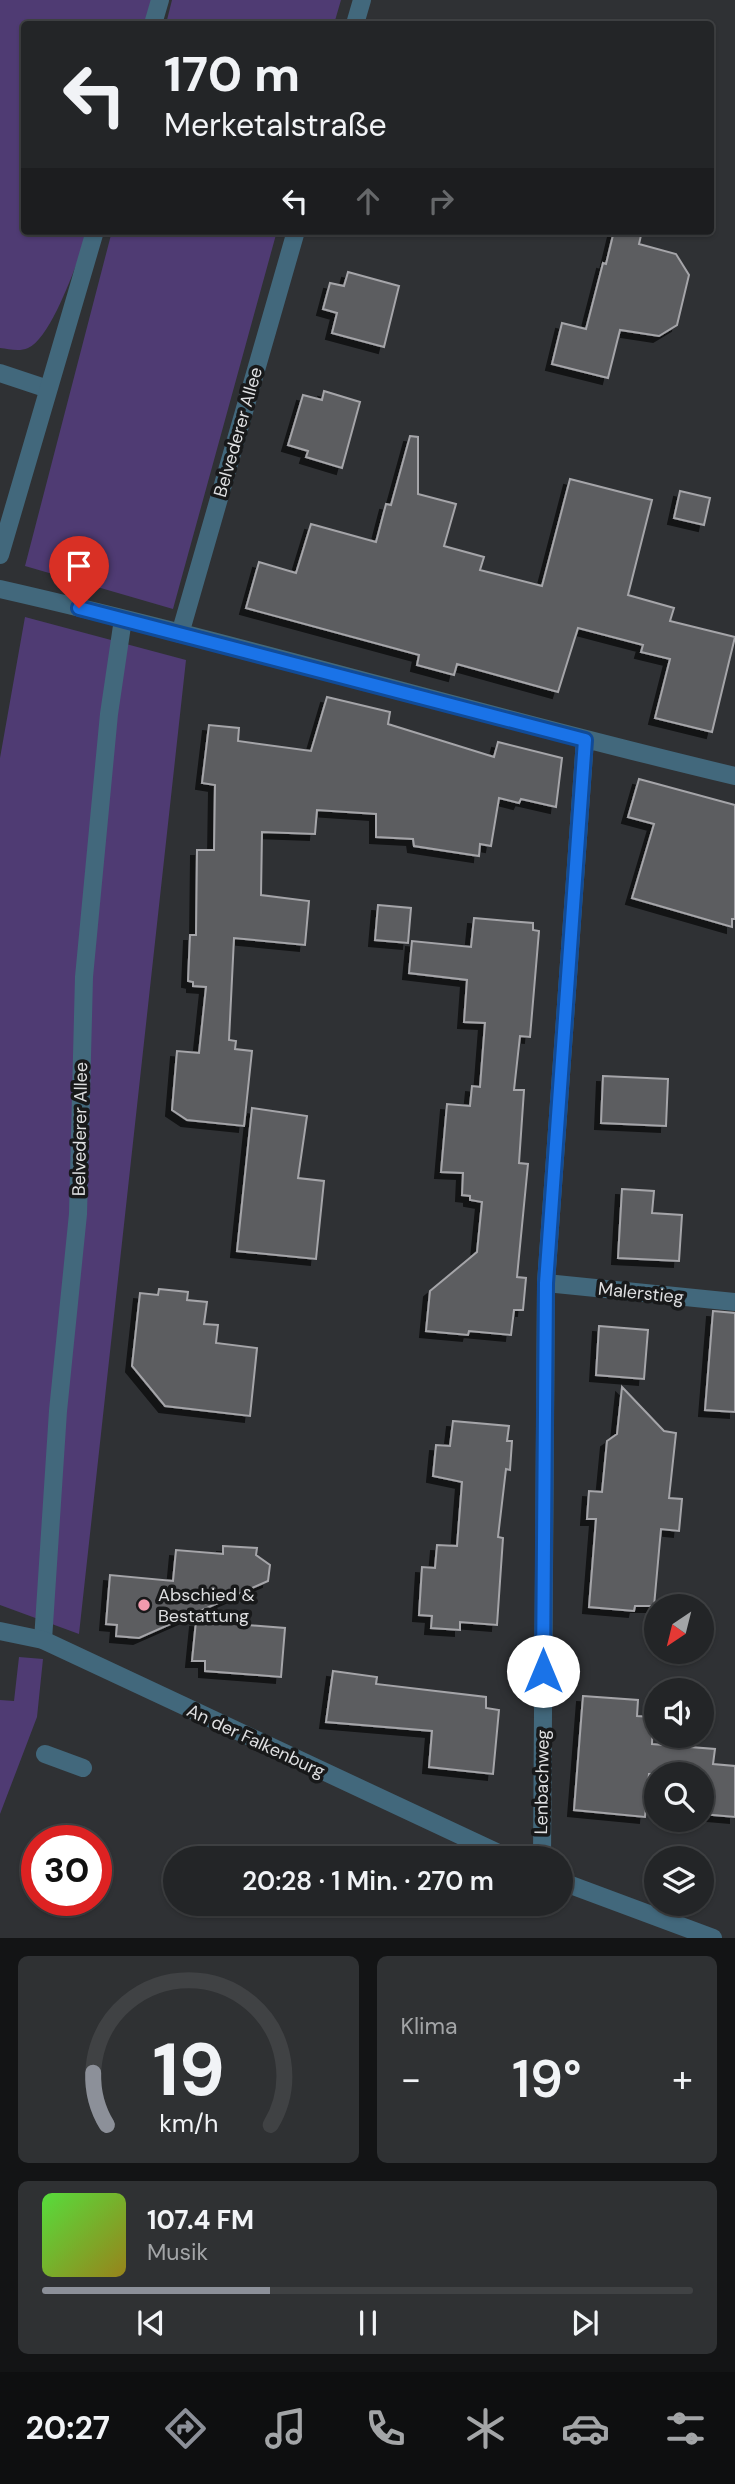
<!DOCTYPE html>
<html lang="de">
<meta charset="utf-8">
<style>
:root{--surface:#232527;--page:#2f3133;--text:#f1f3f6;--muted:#a3a5a7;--line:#404244;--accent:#8c9099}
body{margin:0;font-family:"DM Sans",sans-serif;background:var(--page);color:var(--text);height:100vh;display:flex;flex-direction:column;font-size:26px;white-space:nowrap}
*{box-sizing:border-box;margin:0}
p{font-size:23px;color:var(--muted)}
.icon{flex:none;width:38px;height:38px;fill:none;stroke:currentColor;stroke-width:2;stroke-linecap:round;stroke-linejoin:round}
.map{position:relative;height:1938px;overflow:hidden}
.drawer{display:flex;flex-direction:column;gap:18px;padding:18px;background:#131415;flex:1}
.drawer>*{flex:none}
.hud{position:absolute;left:21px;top:21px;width:693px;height:214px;border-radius:7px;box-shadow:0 2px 5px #0004,0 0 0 2px var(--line);background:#232527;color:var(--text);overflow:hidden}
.needle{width:46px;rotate:215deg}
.buttons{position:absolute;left:644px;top:1594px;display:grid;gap:14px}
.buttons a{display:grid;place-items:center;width:70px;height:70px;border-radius:50%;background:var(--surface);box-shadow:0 2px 5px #0004,0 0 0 2px var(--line);font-size:35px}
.speed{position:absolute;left:21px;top:1825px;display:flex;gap:14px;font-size:35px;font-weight:700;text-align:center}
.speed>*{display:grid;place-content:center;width:91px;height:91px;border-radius:50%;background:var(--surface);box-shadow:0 2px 5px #0004,0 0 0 2px var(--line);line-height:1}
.speed .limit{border:10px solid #d22;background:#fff;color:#111}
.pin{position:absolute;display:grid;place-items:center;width:60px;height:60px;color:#fff;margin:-72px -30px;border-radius:50% 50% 50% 0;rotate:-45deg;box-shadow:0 0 7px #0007}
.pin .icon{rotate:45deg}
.me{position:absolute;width:77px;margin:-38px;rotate:0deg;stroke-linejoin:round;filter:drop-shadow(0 0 5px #0008)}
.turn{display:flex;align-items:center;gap:24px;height:147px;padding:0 28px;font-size:32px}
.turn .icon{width:91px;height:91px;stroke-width:2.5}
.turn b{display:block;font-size:49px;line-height:60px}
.lanes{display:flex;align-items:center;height:66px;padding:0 28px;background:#0003;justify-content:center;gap:35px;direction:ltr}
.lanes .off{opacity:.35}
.big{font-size:52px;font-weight:600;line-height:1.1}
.drawer .tile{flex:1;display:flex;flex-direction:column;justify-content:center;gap:10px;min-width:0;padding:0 24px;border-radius:10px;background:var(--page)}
.drawer .dial{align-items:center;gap:0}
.dial svg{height:182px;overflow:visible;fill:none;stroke:var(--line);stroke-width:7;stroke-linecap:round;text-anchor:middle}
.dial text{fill:var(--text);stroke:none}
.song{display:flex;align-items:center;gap:21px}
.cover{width:84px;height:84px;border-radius:10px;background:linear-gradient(135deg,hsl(110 70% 55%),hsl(50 70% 35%))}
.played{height:7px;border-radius:4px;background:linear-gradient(90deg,var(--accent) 35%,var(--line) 35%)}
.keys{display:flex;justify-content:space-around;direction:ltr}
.heat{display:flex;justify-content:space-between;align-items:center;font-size:38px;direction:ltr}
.drawer .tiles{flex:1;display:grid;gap:18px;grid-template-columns:1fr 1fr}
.tile:last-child{grid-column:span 2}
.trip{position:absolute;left:163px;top:1846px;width:410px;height:70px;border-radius:35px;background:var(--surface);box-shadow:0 2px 5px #0004,0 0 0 2px var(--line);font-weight:600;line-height:70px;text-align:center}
.dock{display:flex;height:112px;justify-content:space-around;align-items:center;background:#0e0f10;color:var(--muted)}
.dock .icon{width:49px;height:49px}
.dock .active{color:var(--accent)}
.dock b{font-size:32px;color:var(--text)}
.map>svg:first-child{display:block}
</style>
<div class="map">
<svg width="735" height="1938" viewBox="0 0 735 1938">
<defs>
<filter id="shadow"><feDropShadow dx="-6" dy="6" stdDeviation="0" flood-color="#0009"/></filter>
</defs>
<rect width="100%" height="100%" fill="#2f3134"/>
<path fill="#4f3b73" d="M0,0H160L153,24H24V231H89C78,258 53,337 28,348C19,352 9,349 0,348Z
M172,0H341L334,24H166Z
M112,231H277L173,609L25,566Z
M25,617L186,660L79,1634L0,1605V758Z
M19,1657L43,1659L37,1717L0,1814V1700L14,1701Z"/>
<path fill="#5c5d60" stroke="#a5a5a9" stroke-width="2" filter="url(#shadow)" d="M614,231H642L639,244L676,254L689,275L677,325L659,336L620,330L608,378L552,364L562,323L586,329L603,263L606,264Z
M348,272L399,286L384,347L332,333L337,313L323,309L330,283L344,286Z
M324,391L360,402L342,468L306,457L308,451L288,445L303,395L322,400Z
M410,436L418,437V494L456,504L444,546L484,557L480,570L542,586L570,479L652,500L628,595L674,608L670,621L735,637L712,732L655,718L670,659L641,652L643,645L578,628L558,692L457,664L454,675L417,665L419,655L246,608L259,562L296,573L311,524L376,542L386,504L391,505Z
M680,491L710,498L704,525L674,518Z
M327,697L390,712L388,724L494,757L498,742L562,758L556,807L521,799L519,803L499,798L491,846L480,844L479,856L414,846L413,839L376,837V814L317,810L315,834L262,832L261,895L309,901L305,945L234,938L229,1040L236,1041L235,1049L252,1051L244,1126L187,1120L172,1110L177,1051L199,1053L206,987L193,986V982L188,981L190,935H196L197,850H214L215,785L202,783L209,725L239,728L238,741L311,751Z
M639,779L735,805V919H732V927L632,898L654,824L628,817Z
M378,905L411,908L408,943L375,940Z
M474,918L533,923V930L539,931L530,1037L520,1036L514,1090H524L519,1163L528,1164L517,1277L526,1278L523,1310H514L511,1335L469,1331L468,1335L426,1331L430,1291L477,1252L482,1202L470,1200V1196L462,1195L463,1173L441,1172L447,1104L470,1106L472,1086L480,1087L485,1023L464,1022L467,980L409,973L412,941L471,947Z
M603,1076L668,1079L666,1126L601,1123Z
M252,1108L307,1116L298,1178L324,1181L316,1259L237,1251Z
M622,1189L654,1191L652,1213L682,1215L679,1261L618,1258Z
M159,1289L188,1292L187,1300L207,1302L204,1324L218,1325L216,1343L257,1348L250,1416L165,1406L132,1366L140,1293L158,1295Z
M713,1311L735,1313V1412L705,1410Z
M599,1326L648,1330L644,1379L596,1375Z
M622,1387L664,1431L676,1433L669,1498L682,1499L679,1531L661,1529L654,1606H635L634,1611L589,1607L596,1519H587L589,1491L602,1492L607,1441L617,1434Z
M453,1421L509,1426L507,1441H512L510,1470L506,1469L498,1537L503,1538L497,1625L460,1622V1630L431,1628L432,1616L419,1615L422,1567L435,1568L437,1545L457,1546L462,1482L433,1476L436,1445L450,1446Z
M223,1546L257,1548L256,1555L270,1565L268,1581L139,1638L116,1636L117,1625L106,1624L110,1575L173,1581L176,1550L223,1554Z
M196,1621L285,1628L281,1677L205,1671V1661H192Z
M333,1671L377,1677L376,1684L486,1697V1708L499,1710L493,1774L429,1767L432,1731L326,1722Z
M583,1696L638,1700L637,1716L653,1717L652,1744L715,1749L713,1764L735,1766V1817L702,1814V1774H649L645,1817L574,1810Z"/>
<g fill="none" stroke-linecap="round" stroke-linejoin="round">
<path stroke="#42687c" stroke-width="18" d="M0,373L48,389
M43,1640L58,1411L78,1214L84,977L109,714L123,619
M45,1754L83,1768"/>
<path stroke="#42687c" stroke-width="18" d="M153,24L160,0
M355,24L362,0
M0,555L95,231
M0,589C246,645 489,718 735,776
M180,634L296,231
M546,1283L735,1302
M0,1631L43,1640L509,1858
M542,1858L546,1283L585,740
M560,1881L713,1938"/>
</g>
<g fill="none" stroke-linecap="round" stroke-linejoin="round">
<defs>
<path id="route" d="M79,608L585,740L546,1283L543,1671"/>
</defs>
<use href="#route" stroke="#114b97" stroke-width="18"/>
<use href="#route" stroke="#1a73e8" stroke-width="12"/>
</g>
<circle fill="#f29aad" stroke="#18191a" stroke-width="2.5" cx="144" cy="1605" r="7"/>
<g text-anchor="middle" stroke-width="7" stroke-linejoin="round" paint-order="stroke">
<g font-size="18" fill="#dedfe1" stroke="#18191a">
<text transform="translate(238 432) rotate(-74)" y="6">Belvederer Allee</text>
<text transform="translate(80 1129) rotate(-89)" y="6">Belvederer Allee</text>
<text transform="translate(641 1293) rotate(6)" y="6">Malerstieg</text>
<text transform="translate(256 1741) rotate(25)" y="6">An der Falkenburg</text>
<text transform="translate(542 1782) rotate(-89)" y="6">Lenbachweg</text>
</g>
<g font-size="18" fill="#dedfe1" stroke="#18191a" text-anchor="start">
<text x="158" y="1601">Abschied &amp;<tspan x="158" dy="21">Bestattung</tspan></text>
</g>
</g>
</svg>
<div class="buttons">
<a><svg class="needle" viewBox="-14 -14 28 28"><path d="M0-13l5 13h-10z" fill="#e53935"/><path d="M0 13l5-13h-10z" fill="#a3a5a7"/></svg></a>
<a><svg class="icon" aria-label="sound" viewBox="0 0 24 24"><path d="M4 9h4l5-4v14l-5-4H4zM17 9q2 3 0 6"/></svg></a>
<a><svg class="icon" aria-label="search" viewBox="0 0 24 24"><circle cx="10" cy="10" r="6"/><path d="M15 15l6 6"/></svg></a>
<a><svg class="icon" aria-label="layers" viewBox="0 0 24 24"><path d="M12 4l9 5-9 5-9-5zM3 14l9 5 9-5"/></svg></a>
</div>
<div class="speed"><div class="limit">30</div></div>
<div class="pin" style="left:79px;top:608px;background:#d93025"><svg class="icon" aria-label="arrive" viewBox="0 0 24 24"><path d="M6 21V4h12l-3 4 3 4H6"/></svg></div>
<svg class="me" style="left:543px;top:1671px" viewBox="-20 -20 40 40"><circle r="19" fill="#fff"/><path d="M0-13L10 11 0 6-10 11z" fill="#1a73e8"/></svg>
<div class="trip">20:28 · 1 Min. · 270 m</div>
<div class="hud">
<div class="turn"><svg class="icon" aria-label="left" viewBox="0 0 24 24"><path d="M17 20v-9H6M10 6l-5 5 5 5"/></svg><div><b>170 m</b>Merketalstraße</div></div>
<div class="lanes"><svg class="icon" aria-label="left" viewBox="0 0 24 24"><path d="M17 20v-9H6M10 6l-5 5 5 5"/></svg><svg class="icon off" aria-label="ahead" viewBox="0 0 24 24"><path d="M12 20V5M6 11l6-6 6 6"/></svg><svg class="icon off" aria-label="right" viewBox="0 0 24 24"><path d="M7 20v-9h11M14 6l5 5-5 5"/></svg></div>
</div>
</div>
<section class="drawer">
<div class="tiles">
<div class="tile dial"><svg viewBox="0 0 100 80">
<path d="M14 69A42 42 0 1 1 86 69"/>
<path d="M14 69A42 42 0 0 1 8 46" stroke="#8c9099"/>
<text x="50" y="56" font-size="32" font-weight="700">19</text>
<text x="50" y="72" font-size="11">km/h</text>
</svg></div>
<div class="tile"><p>Klima</p>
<div class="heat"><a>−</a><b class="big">19°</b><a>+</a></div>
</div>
<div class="tile">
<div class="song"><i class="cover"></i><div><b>107.4 FM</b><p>Musik</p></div></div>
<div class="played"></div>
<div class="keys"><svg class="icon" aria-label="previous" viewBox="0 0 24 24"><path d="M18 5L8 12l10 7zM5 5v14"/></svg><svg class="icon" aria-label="pause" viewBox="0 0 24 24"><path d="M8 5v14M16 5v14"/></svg><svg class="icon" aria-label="next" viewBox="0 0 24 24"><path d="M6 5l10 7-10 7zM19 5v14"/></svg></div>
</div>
</div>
</section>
<nav class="dock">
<b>20:27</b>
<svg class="icon active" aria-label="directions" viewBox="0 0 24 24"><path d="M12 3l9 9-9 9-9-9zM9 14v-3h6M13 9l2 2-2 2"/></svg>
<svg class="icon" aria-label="music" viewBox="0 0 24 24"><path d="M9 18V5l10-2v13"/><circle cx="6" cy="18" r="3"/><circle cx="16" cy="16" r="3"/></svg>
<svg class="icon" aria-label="phone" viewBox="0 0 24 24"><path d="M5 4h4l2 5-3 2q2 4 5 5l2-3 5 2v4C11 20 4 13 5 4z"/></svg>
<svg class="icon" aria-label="climate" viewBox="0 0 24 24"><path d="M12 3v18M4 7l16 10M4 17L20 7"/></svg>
<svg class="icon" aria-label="car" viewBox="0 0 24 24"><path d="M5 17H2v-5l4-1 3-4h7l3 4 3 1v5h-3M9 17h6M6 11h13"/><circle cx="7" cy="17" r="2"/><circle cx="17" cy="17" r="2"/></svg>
<svg class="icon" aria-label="filters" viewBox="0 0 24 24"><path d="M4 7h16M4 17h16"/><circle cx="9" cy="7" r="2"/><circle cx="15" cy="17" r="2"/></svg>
</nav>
